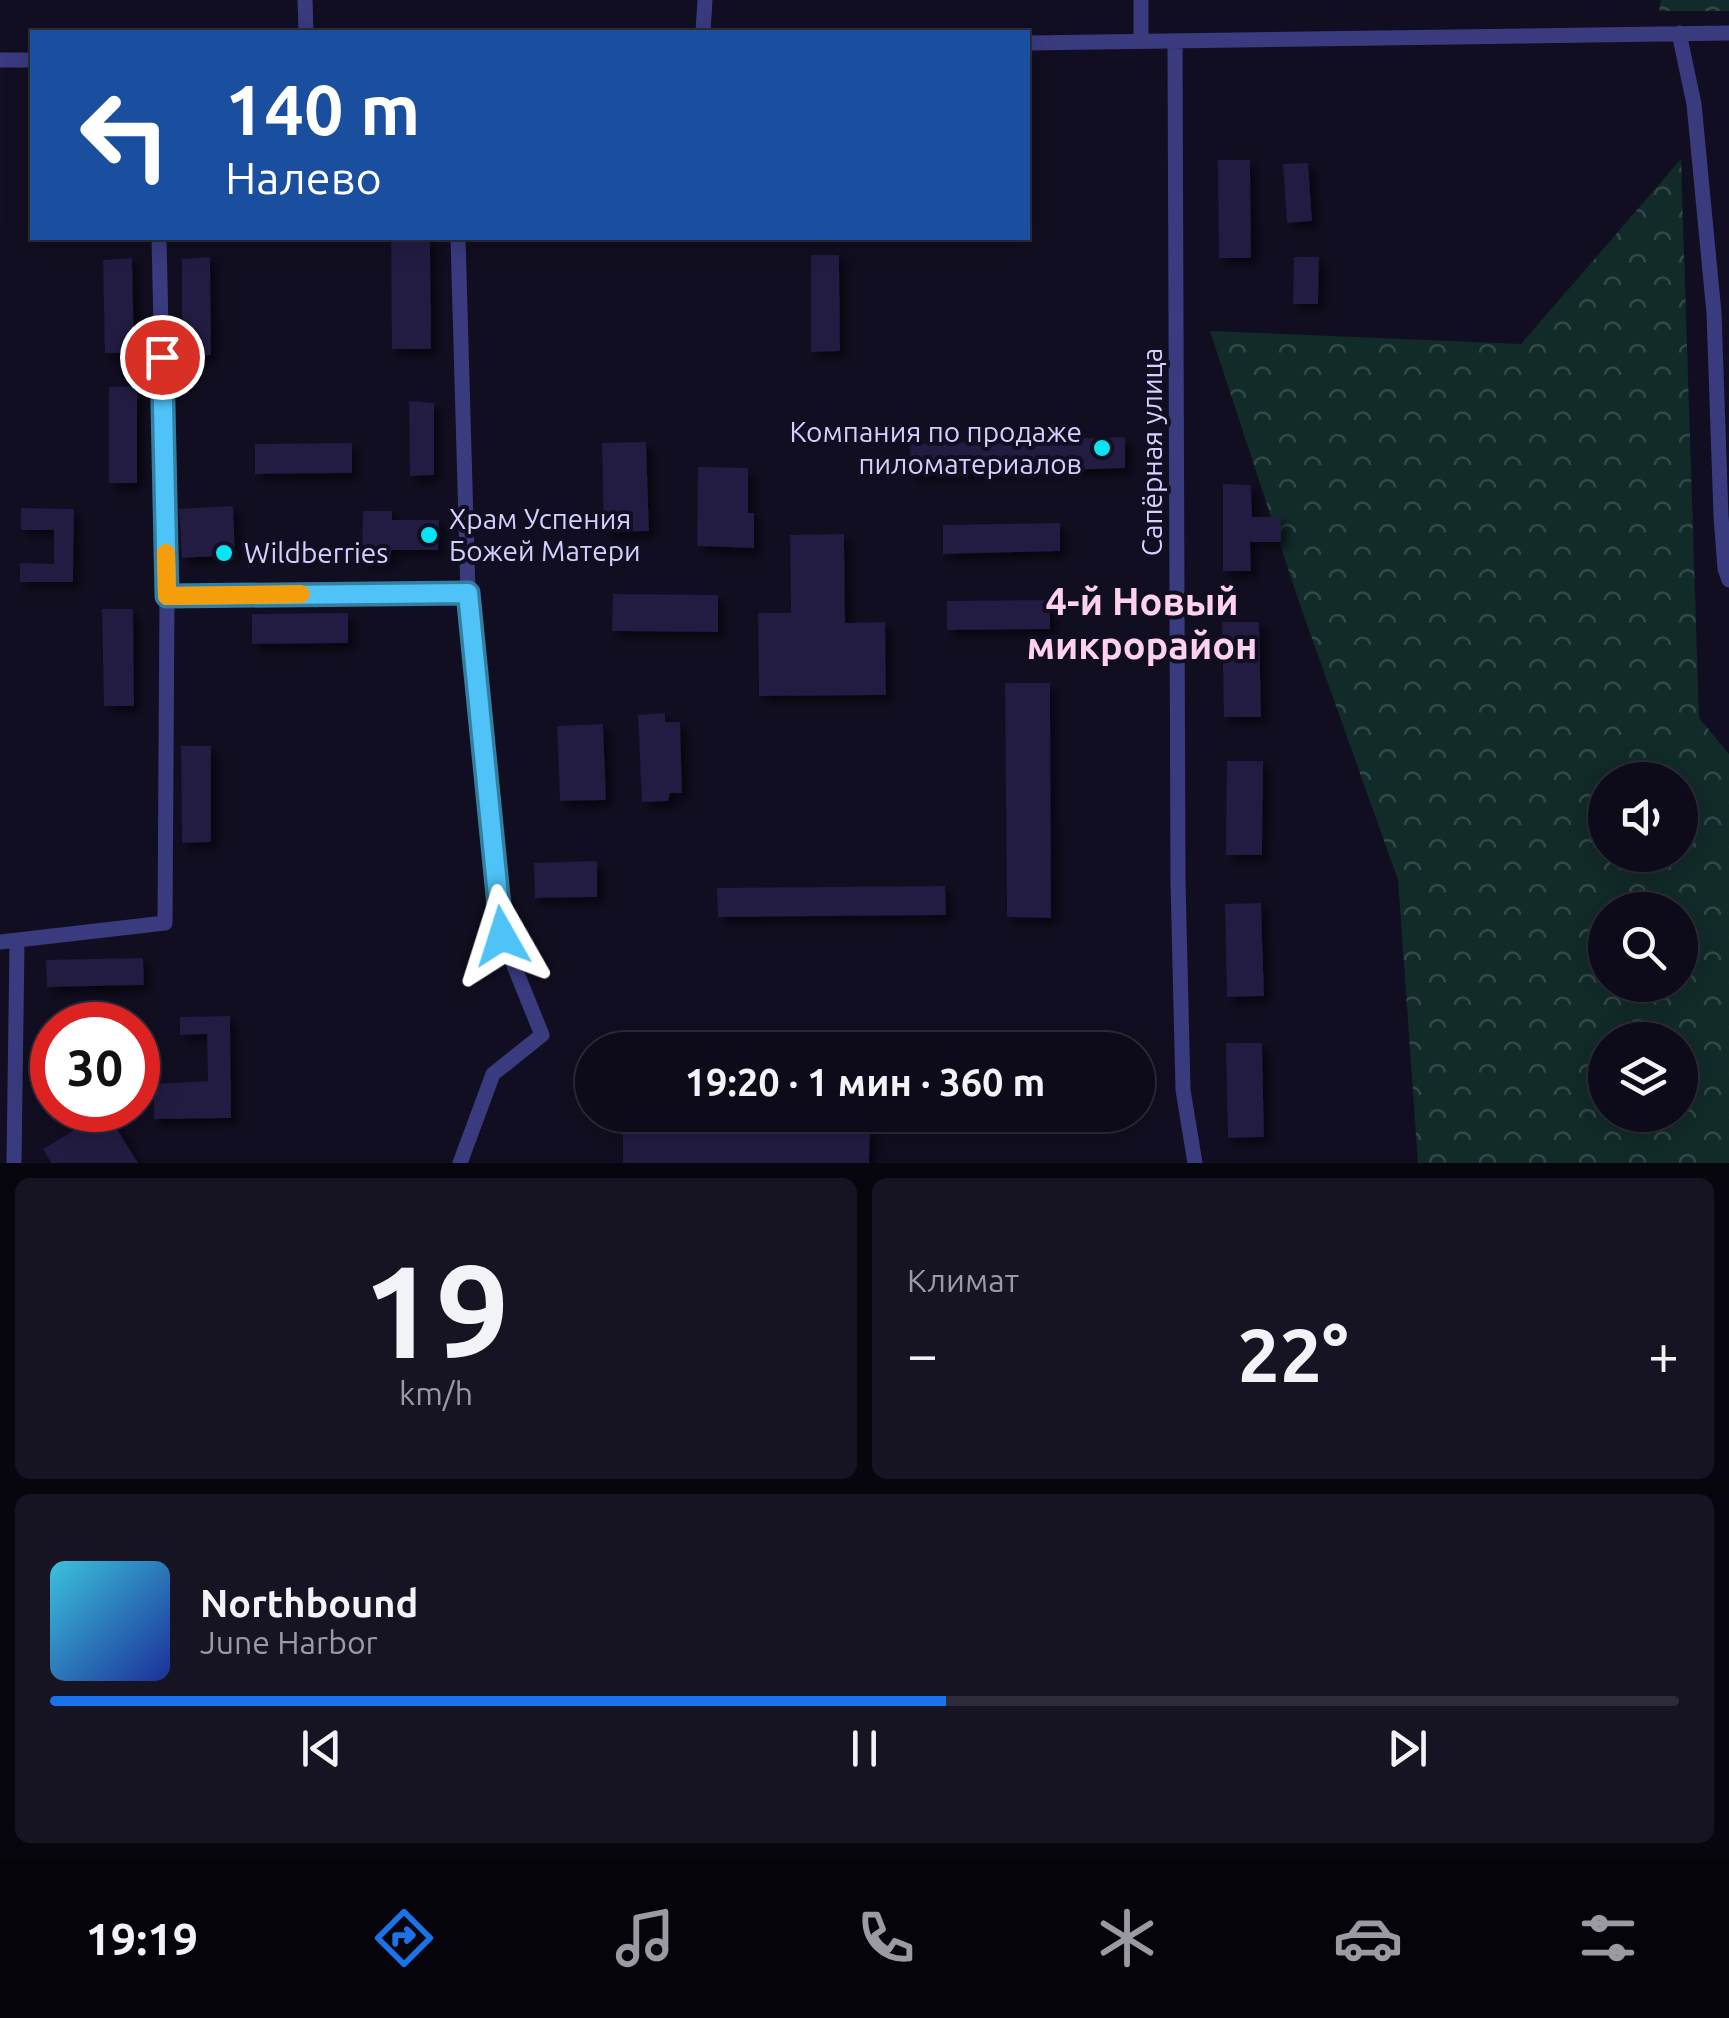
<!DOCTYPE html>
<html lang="ru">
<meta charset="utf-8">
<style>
:root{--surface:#0d0a19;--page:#161322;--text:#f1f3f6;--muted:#9a9aa2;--line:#2d2b38;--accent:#1a73e8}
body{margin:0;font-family:Ubuntu,sans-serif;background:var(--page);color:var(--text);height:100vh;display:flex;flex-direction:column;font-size:38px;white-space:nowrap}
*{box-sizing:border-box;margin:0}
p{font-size:32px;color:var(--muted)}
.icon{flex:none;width:55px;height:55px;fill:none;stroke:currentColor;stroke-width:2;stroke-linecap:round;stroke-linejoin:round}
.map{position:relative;height:1163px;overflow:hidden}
.side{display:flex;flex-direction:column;gap:15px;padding:15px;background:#07060e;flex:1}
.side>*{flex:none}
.top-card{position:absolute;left:30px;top:30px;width:1000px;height:210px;border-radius:0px;box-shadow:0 5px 25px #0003,0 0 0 2px var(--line);background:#1a4fa0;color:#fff;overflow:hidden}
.fabs{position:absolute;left:1588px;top:762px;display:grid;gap:20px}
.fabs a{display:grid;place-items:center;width:110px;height:110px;border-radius:50%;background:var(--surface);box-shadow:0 5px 25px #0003,0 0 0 2px var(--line);font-size:50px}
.speed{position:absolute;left:30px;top:1002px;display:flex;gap:20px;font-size:50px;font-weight:700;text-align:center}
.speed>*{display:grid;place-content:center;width:130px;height:130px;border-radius:50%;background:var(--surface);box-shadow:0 5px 25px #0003,0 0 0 2px var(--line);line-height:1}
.speed .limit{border:15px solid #d22;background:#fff;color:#111}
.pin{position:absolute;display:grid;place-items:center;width:85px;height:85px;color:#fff;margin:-42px;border:5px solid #fff;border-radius:50%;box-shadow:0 2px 10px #0007}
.me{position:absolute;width:110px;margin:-55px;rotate:354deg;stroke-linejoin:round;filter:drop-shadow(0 0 8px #0008)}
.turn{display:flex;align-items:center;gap:35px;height:210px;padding:0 30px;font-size:45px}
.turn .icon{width:130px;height:130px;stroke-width:2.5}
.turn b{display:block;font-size:70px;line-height:85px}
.big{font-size:75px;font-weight:600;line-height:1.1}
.side .card{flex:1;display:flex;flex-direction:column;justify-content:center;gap:15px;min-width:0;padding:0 35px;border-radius:15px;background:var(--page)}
.side .dial{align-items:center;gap:0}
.dial b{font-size:130px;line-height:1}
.song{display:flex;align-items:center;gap:30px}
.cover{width:120px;height:120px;border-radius:15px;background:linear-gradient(135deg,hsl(190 70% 55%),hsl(230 70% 35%))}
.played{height:10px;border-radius:5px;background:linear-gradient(90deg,var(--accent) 55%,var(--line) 55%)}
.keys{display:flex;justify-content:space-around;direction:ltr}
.heat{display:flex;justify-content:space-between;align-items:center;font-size:55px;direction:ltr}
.side .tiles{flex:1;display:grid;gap:15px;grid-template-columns:1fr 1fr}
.card:last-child{grid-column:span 2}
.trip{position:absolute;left:575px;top:1032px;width:580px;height:100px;border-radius:50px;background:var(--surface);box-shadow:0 5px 25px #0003,0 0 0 2px var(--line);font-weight:600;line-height:100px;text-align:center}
.menu{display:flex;height:160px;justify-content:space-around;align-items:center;background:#05040a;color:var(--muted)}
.menu .icon{width:70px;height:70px}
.menu .selected{color:var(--accent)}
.menu b{font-size:45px;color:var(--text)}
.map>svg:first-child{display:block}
</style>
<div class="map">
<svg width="1729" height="1163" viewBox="0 0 1729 1163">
<defs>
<pattern id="forest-crowns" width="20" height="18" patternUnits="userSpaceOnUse" patternTransform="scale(2.5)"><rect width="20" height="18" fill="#112b29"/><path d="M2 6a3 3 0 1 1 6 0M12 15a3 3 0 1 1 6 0" fill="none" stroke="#334949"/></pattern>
<filter id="shadow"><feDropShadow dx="6" dy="6" stdDeviation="5" flood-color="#0009"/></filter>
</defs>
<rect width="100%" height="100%" fill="#110e21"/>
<path fill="url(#forest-crowns)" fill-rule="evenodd" d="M1661,0H1729V11H1659Z
M1681,159L1699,718L1729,754V1163H1418L1398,880L1299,602L1210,331L1521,344ZM1605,780H1680V855H1605ZM1605,910H1680V985H1605ZM1605,1040H1680V1115H1605Z"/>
<path fill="#211b42" filter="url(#shadow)" d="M1218,160H1250L1251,258H1219Z
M1308,163L1312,221L1287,223L1283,164Z
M391,238H430L431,349H392Z
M811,255H839L840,351L811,352Z
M210,257L211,355L182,357V259Z
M1294,257H1319L1318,304H1293Z
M132,258L134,353H105L103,260Z
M137,386V483H109V387Z
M409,401L434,403V475L410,476Z
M1125,437V468L911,475L910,444Z
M646,442L649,531L604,532L602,443Z
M352,443V473L255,474V444Z
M698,467L748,468V513H754V548L697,546Z
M1223,484L1251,485L1252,517H1281V542H1250L1251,571H1223Z
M233,506L235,555L182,558L179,509Z
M21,508L74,509L73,582H20V563L54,564V530H21Z
M363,511H392V520H439L438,550H391V561H362Z
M1060,523V551L943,554V525Z
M844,534L845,623L885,622L886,695L759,696L758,613H791L790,535Z
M613,594L718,595V632L612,631Z
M1050,600V629L947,630V601Z
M102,609H133L134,706H104Z
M348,613V643L252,644V614Z
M1222,622H1259L1261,717H1224Z
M1005,683H1050L1051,918L1007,917Z
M665,713V722H680L682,793H670L668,801L642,802L638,715Z
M603,724L606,800L560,801L557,726Z
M181,746H211V842L182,843Z
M1227,761H1263L1262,855H1226Z
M597,861V897L535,898L534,863Z
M945,886L946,915L718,917L717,888Z
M1261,903L1264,996L1227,997L1225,904Z
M143,958L144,985L47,987L46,960Z
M230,1016L231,1118L154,1119V1084L208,1081L207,1034L180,1035V1017Z
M1226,1043H1262L1264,1137L1228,1138Z
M106,1111L138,1163H51L43,1149Z
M870,1127L869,1163H623V1128Z"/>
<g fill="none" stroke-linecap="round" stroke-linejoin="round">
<path stroke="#3a3b7f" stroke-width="15" d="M305,0L306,32
M1141,0V41
M703,32L705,0
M1679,33L1694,104L1714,313L1721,516L1725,569L1729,580
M1175,41L1178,882L1183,1090L1195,1163
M1028,43L1729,33
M0,60H32
M458,238L468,593L502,936L542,1035L493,1074L460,1163
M167,596L468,593
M0,942L165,923L167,596L159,238
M14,1163L17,943"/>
</g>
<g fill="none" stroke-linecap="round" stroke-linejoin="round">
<defs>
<path id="route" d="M162,357L167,596L468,593L502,936"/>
</defs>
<use href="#route" stroke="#337fa1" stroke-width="25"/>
<use href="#route" stroke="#4fc3f7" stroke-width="18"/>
<path stroke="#f59e0b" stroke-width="18" d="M166,553L167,596L301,594"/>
</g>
<g fill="#07e4f2" stroke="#110e21" stroke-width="4">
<circle cx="1102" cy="448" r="10"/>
<circle cx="429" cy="535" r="10"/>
<circle cx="224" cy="553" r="10"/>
</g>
<g text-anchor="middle" stroke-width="8" stroke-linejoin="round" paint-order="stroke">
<g font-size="28" fill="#d3d0fe" stroke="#110e21" text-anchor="start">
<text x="1082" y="442" text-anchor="end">Компания по продаже<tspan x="1082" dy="32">пиломатериалов</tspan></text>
<text x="449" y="529">Храм Успения<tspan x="449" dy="32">Божей Матери</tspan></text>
<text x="244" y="563">Wildberries</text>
</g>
<g font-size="28" fill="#d3d0fe" stroke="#110e21">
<text transform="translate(1152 452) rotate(-90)" y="10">Сапёрная улица</text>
</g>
<g font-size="38" font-weight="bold" fill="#fed2ef" stroke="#110e21">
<text x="1142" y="615">4-й Новый<tspan x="1142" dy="44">микрорайон</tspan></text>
</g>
</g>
</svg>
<div class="fabs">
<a><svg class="icon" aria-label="sound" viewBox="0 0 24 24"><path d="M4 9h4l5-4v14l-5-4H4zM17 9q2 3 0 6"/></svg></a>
<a><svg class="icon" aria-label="search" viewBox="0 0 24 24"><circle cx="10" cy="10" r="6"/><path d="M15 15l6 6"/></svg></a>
<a><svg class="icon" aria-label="layers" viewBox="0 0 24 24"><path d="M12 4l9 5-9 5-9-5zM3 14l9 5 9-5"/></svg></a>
</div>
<div class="speed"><div class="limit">30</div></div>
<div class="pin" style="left:162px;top:357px;background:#d93025"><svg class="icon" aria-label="arrive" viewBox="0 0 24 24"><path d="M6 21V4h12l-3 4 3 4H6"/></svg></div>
<svg class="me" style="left:502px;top:936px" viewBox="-20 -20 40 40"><path d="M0-17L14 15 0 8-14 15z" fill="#4fc3f7" stroke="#fff" stroke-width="4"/></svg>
<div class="trip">19:20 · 1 мин · 360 m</div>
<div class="top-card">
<div class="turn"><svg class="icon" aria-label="left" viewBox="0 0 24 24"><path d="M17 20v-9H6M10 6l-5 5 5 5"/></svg><div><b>140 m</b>Налево</div></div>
</div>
</div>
<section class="side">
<div class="tiles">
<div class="card dial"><b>19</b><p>km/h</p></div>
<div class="card"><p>Климат</p>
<div class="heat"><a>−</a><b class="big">22°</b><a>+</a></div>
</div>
<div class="card">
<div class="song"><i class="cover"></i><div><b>Northbound</b><p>June Harbor</p></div></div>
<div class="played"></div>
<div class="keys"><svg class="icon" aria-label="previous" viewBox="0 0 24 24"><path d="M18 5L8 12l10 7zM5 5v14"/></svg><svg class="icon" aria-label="pause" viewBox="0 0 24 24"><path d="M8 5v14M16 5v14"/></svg><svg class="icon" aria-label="next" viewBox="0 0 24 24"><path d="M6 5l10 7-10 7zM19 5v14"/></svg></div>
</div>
</div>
</section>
<nav class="menu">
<b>19:19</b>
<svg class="icon selected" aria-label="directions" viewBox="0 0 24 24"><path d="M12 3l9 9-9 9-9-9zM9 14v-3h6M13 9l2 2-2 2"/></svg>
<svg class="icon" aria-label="music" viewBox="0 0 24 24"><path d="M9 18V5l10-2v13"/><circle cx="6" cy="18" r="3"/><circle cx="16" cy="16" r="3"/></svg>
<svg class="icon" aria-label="phone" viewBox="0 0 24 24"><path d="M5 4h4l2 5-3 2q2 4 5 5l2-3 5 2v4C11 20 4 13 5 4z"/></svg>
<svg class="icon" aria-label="climate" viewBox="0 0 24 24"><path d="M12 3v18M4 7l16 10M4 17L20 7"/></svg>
<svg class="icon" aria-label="car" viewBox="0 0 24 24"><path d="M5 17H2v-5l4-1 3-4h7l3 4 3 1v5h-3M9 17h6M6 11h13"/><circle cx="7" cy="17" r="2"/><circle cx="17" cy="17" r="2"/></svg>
<svg class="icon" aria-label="filters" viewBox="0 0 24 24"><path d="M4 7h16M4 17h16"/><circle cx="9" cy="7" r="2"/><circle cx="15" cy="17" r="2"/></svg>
</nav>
